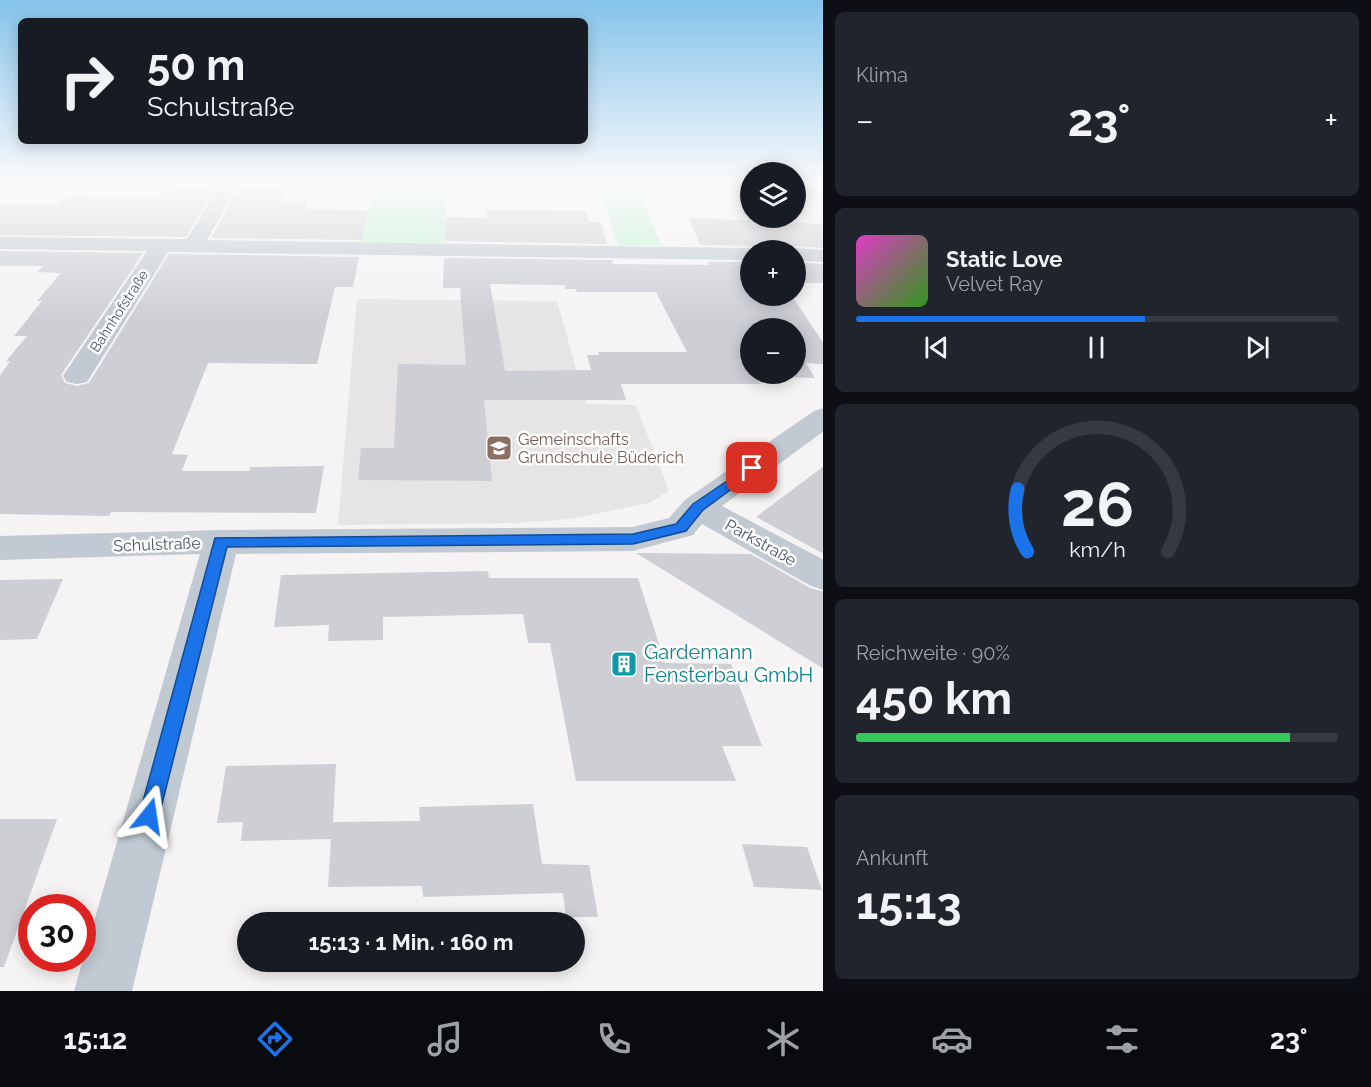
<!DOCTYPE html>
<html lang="de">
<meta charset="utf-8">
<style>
:root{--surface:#171b24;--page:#20242c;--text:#f1f3f6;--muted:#9ea1a6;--line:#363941;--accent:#1a73e8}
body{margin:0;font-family:Raleway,sans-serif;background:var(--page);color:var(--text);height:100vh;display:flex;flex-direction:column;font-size:22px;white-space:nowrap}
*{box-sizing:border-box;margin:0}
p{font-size:20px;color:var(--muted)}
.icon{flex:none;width:33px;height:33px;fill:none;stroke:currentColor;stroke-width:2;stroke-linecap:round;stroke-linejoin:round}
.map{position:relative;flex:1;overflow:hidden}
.side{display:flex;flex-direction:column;gap:12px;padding:12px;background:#0d0f14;width:548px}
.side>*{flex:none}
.hud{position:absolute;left:18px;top:18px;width:570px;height:126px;border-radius:9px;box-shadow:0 3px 15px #0003;background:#171b24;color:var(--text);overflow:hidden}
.controls{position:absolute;left:740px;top:162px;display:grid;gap:12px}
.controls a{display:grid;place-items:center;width:66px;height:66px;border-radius:50%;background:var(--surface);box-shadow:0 3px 15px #0003;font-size:30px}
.speed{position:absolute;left:18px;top:894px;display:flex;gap:12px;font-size:30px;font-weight:700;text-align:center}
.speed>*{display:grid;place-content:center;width:78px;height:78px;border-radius:50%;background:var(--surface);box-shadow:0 3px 15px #0003;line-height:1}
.speed .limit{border:9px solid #d22;background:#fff;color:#111}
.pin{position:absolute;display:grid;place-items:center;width:51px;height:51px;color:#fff;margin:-26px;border-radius:12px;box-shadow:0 3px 9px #0006}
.me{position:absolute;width:66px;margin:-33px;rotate:15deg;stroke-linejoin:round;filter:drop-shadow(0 0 4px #0008)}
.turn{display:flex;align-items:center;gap:21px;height:126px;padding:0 30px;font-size:27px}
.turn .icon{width:78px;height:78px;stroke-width:2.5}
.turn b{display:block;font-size:42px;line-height:51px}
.big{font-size:45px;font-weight:700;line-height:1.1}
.side .widget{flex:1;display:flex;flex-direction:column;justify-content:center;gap:9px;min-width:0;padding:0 21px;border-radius:9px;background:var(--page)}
.side .dial{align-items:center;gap:0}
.dial svg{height:156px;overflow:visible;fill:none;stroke:var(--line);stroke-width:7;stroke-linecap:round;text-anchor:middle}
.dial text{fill:var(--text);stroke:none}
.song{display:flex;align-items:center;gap:18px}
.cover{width:72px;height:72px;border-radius:9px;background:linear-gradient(135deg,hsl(310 70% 55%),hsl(110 70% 35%))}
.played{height:6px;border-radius:3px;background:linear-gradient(90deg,var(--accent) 60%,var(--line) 60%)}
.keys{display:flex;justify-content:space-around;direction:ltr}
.heat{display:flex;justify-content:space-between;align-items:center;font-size:33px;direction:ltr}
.charge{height:9px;border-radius:4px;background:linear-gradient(90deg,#34c759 90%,var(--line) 0)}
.trip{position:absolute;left:237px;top:912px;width:348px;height:60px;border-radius:30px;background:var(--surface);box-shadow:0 3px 15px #0003;font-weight:700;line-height:60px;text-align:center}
.tabs{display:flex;height:96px;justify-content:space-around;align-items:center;background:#090b0e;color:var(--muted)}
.tabs .icon{width:42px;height:42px}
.tabs .on{color:var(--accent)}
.tabs b{font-size:27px;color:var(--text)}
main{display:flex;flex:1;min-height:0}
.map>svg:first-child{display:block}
</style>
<main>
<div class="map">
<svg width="824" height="991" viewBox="0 0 824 991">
<rect width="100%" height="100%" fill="#f5f3f3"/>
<path fill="#e6e4e5" d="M357,299L557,301L586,404L636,405L669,491L649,503L570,519L515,523L338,525Z"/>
<path fill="#c3f1d5" d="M377,181H447L444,243L361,242Z
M485,181H573L574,187L485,186Z
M598,181H634L661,245H618Z"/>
<path fill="#cdcfd5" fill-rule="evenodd" d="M166,186L216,187L186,237L0,235V205H59L68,196L156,198Z
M239,187H290L279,201H308L305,209L368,211L362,240L211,238Z
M486,210L586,211L589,222H601L607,244L445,241L446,217L486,218Z
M689,218L824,224V248L795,246L785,250H760L750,246L700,245Z
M0,251L143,253L61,375L65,383L77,386L89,383L169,254L359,257L353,287H335L317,364L208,363L172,454L188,455L182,471H249L250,467L324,466L316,513L111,512L109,516L0,514V376L10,361H6L27,336H14L42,301H37L61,273L37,272L43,266H0Z
M444,258L612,260L613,264L709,265L708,262H750V296H792L824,344V364L806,363L815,378L755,376L761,384H621L626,400H484L492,481L358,480L361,448H394L398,364L466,365L460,288H443ZM490,284L565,285L566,289H576L577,292H656L687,352H598L599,355H587L591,370L505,371ZM750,328H795V374H750Z
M795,262L824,264V283H795Z
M824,466V554L756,517Z
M636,553L751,554L810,588L824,592V669Z
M488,571L489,578H638L665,663L731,664L762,746H722L736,781H576L550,643H528L523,614L383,617V640L328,641L329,625L274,627L281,575Z
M63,579L37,639L0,640V580Z
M336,764L333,822L420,821L419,807L533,804L542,864L589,865L598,917H566L563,893L423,897L422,886L328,887L331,839L241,841L243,822L217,823L226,766Z
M0,819H57L4,967H0Z
M742,844L807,847L822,890L754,887Z"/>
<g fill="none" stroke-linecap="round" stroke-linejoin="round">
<path fill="#c1cad2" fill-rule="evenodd" d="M222,181H240L207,240L750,248L758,250H750V260L168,252L87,382L77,384L67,382L63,376L147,251L0,249V237L187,239Z
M795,248L824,250V262L795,260V250H787Z
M824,408V431L722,506L824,560V590L811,586L702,524L693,535L633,551L236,554L132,991H74L200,554L0,560V536L221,530L633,527L669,518L686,499L814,411Z"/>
</g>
<linearGradient id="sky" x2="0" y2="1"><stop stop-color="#85c3ea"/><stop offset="0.57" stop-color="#fafafa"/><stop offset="1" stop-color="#fafafa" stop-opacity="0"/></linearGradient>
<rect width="824" height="320" fill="url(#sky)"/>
<path fill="#1a73e8" stroke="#114b97" stroke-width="1.5" d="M752,464L756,465L758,468L756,471L703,510L686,531L633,544L227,547L159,816L156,823L149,826L142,823L139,816L215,538L633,534L676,524L693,504Z"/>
<defs>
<symbol id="school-square" viewBox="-11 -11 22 22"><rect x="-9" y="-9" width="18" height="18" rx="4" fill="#8d6e63" stroke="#fff"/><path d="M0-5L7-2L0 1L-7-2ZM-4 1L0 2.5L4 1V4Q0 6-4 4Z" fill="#fff"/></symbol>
<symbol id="building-square" viewBox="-11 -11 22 22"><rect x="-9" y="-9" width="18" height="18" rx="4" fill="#0f9aa8" stroke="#fff"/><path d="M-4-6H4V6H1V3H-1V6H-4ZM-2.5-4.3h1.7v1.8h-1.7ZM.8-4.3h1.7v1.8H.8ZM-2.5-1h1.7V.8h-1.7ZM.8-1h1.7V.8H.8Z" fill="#fff"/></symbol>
</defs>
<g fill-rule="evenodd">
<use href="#school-square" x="484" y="433" width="30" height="30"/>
<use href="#building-square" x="609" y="649" width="30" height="30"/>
</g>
<g text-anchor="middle" stroke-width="5" stroke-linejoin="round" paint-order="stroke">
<g font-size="14" fill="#4a5661" stroke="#fff">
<text transform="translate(119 311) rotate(-57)" y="5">Bahnhofstraße</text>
</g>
<g font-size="16" fill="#785e54" stroke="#fff" text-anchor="start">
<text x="518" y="445">Gemeinschafts<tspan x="518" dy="18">Grundschule Büderich</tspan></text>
</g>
<g font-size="16" fill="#4a5661" stroke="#fff">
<text transform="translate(761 542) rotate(29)" y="6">Parkstraße</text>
<text transform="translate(157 544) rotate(-2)" y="6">Schulstraße</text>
</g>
<g font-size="20" fill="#0d838f" stroke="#fff" text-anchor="start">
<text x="644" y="659">Gardemann<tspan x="644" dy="23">Fensterbau GmbH</tspan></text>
</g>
</g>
</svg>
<div class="controls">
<a><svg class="icon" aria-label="layers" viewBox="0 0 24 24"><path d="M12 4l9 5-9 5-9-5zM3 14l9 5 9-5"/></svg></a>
<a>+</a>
<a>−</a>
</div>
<div class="speed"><div class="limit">30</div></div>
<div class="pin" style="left:752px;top:468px;background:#d93025"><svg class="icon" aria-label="arrive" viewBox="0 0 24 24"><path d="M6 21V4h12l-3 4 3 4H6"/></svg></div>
<svg class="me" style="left:149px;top:816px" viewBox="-20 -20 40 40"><path d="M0-17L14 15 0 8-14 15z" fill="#1a73e8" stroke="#fff" stroke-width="4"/></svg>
<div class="trip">15:13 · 1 Min. · 160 m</div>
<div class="hud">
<div class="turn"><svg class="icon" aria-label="right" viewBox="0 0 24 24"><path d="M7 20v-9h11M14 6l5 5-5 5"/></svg><div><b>50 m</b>Schulstraße</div></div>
</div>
</div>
<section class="side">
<div class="widget"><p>Klima</p>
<div class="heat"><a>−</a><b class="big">23°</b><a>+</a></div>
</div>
<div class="widget">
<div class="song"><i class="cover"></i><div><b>Static Love</b><p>Velvet Ray</p></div></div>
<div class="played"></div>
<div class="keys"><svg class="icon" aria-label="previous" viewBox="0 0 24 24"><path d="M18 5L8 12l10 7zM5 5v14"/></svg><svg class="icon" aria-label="pause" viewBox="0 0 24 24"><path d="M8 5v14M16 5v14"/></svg><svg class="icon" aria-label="next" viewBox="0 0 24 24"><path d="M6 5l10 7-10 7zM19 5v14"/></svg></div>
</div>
<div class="widget dial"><svg viewBox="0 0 100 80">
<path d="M14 69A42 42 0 1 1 86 69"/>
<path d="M14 69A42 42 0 0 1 9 37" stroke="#1a73e8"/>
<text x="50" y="56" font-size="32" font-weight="700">26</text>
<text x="50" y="72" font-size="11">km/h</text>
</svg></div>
<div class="widget"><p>Reichweite · 90%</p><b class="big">450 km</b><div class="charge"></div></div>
<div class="widget"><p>Ankunft</p><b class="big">15:13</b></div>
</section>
</main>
<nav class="tabs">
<b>15:12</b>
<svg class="icon on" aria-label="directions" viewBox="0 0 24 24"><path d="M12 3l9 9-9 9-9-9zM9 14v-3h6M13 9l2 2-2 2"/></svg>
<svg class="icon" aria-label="music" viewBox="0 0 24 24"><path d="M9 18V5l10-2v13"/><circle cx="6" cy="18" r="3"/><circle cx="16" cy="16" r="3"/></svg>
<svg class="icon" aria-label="phone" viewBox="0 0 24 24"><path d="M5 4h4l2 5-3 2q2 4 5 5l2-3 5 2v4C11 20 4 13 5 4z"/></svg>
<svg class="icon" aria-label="climate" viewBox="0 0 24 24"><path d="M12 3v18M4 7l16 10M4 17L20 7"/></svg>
<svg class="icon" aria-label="car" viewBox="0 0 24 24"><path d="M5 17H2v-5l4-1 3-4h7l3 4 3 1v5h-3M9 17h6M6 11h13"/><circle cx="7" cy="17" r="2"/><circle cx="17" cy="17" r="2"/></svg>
<svg class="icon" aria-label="filters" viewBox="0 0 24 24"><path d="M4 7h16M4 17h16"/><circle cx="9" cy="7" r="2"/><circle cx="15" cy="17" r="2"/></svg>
<b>23°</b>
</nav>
